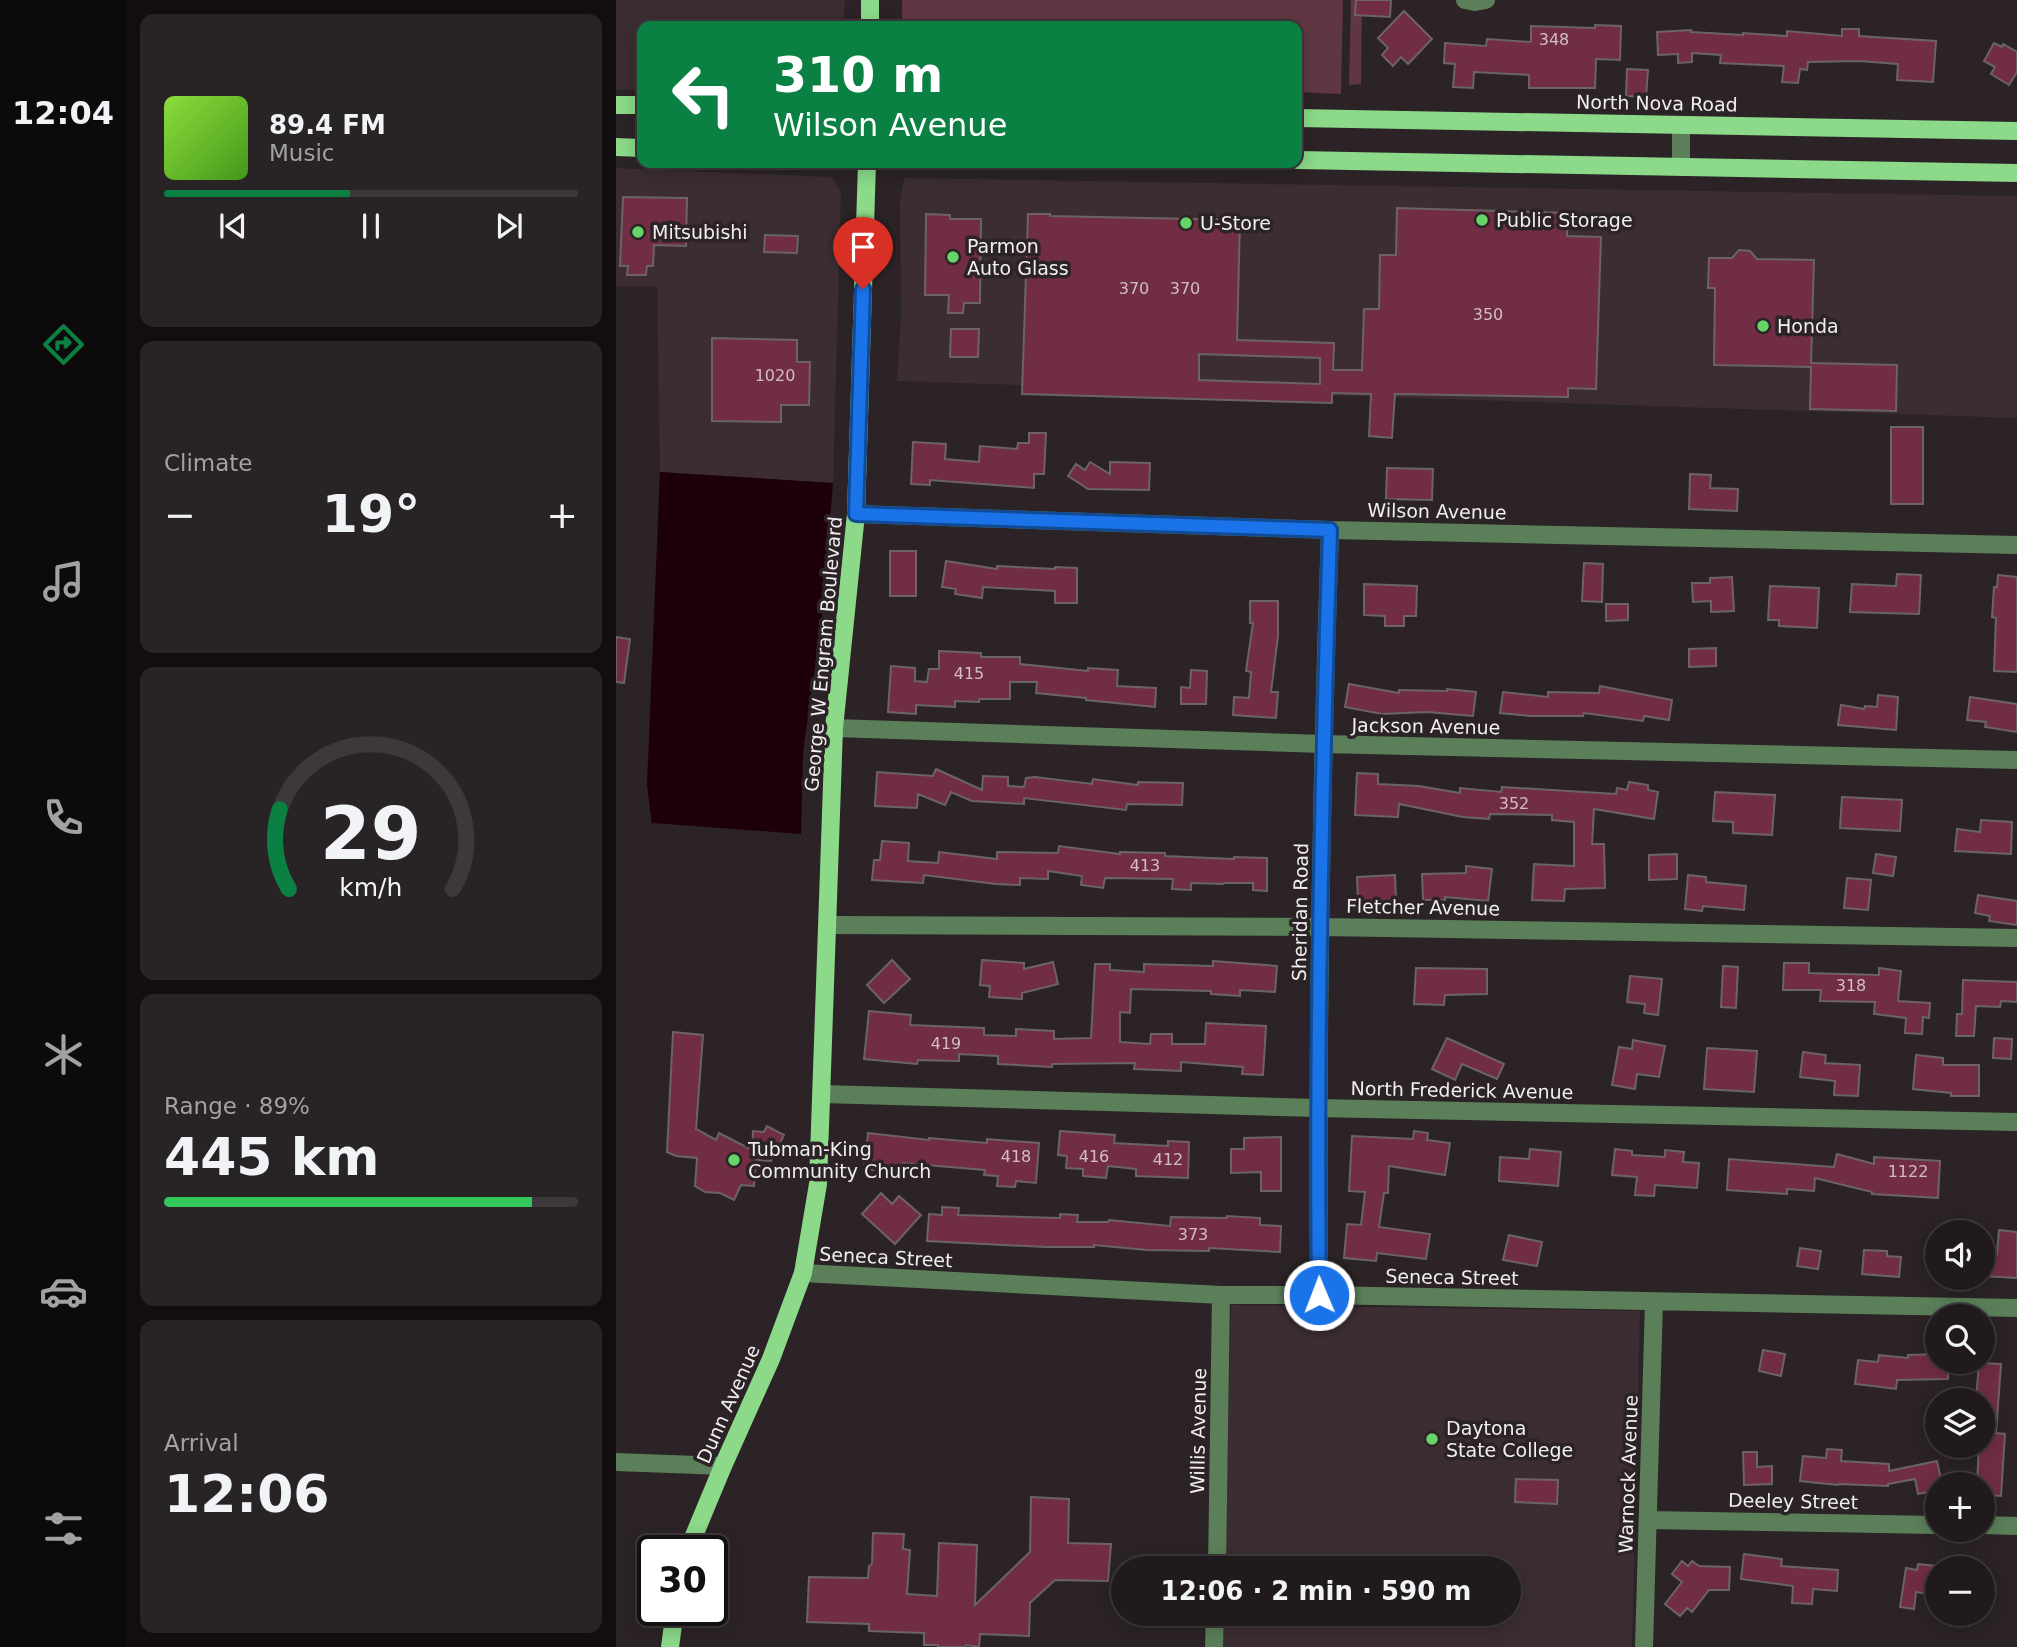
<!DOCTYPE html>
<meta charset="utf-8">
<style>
:root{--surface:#201a1c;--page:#282325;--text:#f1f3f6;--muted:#a2a1a3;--line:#3d383b;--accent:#0b8043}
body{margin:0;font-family:"DejaVu Sans",sans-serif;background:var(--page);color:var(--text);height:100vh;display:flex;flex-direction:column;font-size:26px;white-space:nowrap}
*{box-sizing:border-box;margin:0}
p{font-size:23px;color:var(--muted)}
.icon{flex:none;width:38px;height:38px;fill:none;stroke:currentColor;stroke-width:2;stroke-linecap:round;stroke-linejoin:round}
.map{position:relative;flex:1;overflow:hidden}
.panel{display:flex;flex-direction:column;gap:14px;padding:14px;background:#120e0f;width:490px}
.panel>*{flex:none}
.hud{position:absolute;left:21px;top:21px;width:665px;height:147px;border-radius:14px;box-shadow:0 4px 18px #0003,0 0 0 2px var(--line);background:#0b8043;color:#fff;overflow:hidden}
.tools{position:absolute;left:1309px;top:1220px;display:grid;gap:14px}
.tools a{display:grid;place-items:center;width:70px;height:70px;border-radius:50%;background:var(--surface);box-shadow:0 4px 18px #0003,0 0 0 2px var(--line);font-size:35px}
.speed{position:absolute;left:21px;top:1535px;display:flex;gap:14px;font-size:35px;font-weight:700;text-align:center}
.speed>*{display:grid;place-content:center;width:91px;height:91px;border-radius:50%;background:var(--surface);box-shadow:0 4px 18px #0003,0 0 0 2px var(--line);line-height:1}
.speed .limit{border:4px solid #111;border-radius:10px;background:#fff;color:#111}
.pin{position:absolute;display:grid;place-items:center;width:60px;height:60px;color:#fff;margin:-72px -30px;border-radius:50% 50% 50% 0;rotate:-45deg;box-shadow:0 0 7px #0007}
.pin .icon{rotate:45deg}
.me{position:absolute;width:77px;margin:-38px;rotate:359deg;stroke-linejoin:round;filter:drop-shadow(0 0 5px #0008)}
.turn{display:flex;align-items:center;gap:24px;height:147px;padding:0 21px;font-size:32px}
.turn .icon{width:91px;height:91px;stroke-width:2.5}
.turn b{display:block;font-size:49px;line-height:60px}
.big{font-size:52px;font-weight:700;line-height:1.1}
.panel .card{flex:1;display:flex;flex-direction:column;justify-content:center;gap:10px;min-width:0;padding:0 24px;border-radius:14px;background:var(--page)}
.panel .dial{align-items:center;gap:0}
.dial svg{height:182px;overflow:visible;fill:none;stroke:var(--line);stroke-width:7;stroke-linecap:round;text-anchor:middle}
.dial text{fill:var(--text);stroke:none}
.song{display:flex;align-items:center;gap:21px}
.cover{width:84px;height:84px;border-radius:10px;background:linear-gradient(135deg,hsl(90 70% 55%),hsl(100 70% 35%))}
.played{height:7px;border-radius:4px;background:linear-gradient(90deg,var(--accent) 45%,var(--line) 45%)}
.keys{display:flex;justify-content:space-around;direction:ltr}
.heat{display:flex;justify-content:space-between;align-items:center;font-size:38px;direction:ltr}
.charge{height:10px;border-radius:5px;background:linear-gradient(90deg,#34c759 89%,var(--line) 0)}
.trip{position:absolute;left:495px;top:1556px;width:410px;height:70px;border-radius:35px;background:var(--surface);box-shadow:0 4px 18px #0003,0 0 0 2px var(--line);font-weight:700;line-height:70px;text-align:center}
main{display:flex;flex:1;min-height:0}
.dock{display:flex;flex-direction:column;width:126px;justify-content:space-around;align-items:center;background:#0d0a0b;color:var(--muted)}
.dock .icon{width:49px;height:49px}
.dock .on{color:var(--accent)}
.dock b{font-size:32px;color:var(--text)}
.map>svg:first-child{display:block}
</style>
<main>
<nav class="dock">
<b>12:04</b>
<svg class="icon on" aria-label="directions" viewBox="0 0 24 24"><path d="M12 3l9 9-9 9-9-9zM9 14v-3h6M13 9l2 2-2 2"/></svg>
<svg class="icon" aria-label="music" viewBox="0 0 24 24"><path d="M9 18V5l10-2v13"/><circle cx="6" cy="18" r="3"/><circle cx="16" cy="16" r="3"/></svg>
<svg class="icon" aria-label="phone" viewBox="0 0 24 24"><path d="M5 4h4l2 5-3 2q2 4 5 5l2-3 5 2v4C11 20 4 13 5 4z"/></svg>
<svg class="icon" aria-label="climate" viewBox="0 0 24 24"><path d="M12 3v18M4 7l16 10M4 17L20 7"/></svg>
<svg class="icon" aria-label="car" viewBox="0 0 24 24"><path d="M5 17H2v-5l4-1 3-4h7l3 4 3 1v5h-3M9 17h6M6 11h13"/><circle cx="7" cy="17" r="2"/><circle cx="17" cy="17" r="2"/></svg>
<svg class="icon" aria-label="filters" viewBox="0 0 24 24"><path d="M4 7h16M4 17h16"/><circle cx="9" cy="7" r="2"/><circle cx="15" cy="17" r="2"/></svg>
</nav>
<section class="panel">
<div class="card">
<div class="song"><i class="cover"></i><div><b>89.4 FM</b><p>Music</p></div></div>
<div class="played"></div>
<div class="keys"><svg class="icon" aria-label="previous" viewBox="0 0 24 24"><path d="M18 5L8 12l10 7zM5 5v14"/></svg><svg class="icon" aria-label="pause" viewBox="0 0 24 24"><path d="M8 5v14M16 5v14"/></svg><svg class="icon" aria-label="next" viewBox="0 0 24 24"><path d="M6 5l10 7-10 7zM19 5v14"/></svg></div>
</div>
<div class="card"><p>Climate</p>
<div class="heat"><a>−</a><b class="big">19°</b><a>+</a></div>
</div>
<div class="card dial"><svg viewBox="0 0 100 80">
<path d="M14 69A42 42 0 1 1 86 69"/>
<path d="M14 69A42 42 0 0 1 10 34" stroke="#0b8043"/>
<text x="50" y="56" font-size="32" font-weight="700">29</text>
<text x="50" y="72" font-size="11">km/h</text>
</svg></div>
<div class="card"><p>Range · 89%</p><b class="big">445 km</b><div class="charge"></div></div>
<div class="card"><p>Arrival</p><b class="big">12:06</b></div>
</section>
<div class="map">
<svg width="1401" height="1647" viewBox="0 0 1401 1647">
<rect width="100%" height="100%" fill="#2b2325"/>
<path fill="#3b2d31" d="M0,0H229L227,26H26V90H0Z
M0,168L215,177L225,191L217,483L44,472L41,287L0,286Z
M288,178L1401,196V418L281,381L285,317L284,201Z
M615,1305L1024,1311L1016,1647H607L608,1614H892V1568H609Z"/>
<path fill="#5f3742" d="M286,0H727L725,94L681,92V26H286Z
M735,0H746L745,84L733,85Z"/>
<path fill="#1d0009" d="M44,472L217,483L206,618L187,752L185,834L37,823L36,825L31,785Z"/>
<path fill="#702d43" stroke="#6c6365" stroke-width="2" fill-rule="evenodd" d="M740,0H775L774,17L739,15Z
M788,11L816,39L792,64L785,57L777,66L766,55L772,48L762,38Z
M979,25L1005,26L1004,60L980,59L979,88H913V75L858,72L857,88L837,87L839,64L828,63L829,43L870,46L871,39L915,42V26L979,28Z
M1226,29H1243V36L1320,41L1317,82L1281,80L1282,64L1243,61L1192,62L1191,70L1184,69L1182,83L1166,82L1168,66L1104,63L1105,55L1076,53V62L1062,63V54L1042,55L1041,32L1075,30V32L1127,35V33L1171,36V31L1226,36Z
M1378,43L1386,47L1387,44L1401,52V72L1393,85L1375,74L1379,67L1368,61Z
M1011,69L1032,70L1030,97L1010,96Z
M7,197L71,198L70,246L38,245L37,266H31L30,275H11L12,266H4Z
M781,208L952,213L951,236L985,237L980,389L952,388V397L779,394L776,438L753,436L755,394L716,393V403L406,394L412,214H434V216L624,220L621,340L718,343L717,370H746L748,309H763L764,255H780ZM583,354L704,358V384L583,380Z
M310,214L334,215V219H365L364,303H348L347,313H332L333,295H309Z
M149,235L182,236L181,253L148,252Z
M1123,250L1134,251L1141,259L1198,260L1195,363L1281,365L1280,411L1194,409L1195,367L1098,365L1099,288H1092L1093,258H1116Z
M335,329H363L362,357H334Z
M96,338L181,340V362H194L193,405H165V422L96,421Z
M1275,427H1307V504H1275Z
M413,433H430L428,474H418V488L314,480V485L295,484L297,442L330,444L329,459L363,462L364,446L401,449L402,443H413Z
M474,462L494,474V462L534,463L533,490L472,489L452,476L460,464L469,470Z
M771,468L817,469L816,500L770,499Z
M1074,474L1095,475L1094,488L1122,489L1121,511L1073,509Z
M274,551H300V596H274Z
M330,561L381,569V566L439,569V567L461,568V603H439V591L367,587L366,598L339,594L340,589L326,587Z
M968,563L987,564L986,602L966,601Z
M1281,574L1305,575L1303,614L1234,612L1236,584L1280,586Z
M1382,575L1401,577V672L1378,671L1380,618L1376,617L1378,587H1381Z
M1116,577L1118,611L1095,612V601L1077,602L1076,583H1094V578Z
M748,584L801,586L800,616H788V626H769V616L748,615Z
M1154,586L1203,588L1201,628L1163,626V620H1152Z
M634,601H662V636L655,692H662L660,718L617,715L618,697L633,698L635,672L630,671L637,623H634Z
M990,604H1012V620L990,621Z
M0,637L14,639L8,683L0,682Z
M1100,648V666L1073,667V649Z
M323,651L365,653V657H404V664L472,671V668L502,670L501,686L540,688L539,707L470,700V698L420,693L421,682H394V699H363V702L339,701V707L300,705V714L272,712L275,666L299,668V681L311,682L313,669H323Z
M575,670L591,671L590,704H565V687L574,688Z
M733,684L783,693V690L831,691V689L860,692L857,716L811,712L766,714L729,707Z
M984,686L1056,700L1053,720L1028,716L1027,721L968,713L967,716H914L884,713L887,692L932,697V692L983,693Z
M1262,695L1282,697L1280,730L1222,725L1225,705L1248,709L1249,706L1261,707Z
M1354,697L1401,704V732L1369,727L1370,722L1351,720Z
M320,769L366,790L367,776L392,777V786L408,787L410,778L419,777L476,784L477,779L522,785V782L567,783L566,805L511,804L510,810L408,798V804L356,801L335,792L329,805L302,794L301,808L259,806L261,772L317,776Z
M741,773L762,774V784L803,786L844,793V788L885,792L886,787L1000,794L1001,788L1011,790L1013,782L1032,785V790L1042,792L1038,819L978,809L976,844H988L989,888L949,889L948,901L916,900L918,864L958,866V822L936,820V815L874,814L873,819L847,817L783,804L782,817L739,815Z
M1099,792L1159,795L1156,835L1117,833V822L1097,821Z
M1226,797L1286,800L1284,831L1224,828Z
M1365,820L1396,822L1395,854L1339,851L1341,829L1364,832Z
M266,841L293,843L292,861L322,863L323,852L381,859V852L442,853L443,846L504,854V852L549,853V856L618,859V857L651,858V891L637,890V883H608L607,884L575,883V890L556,889L557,879L489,878L487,888L465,885L466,876L432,871V879L404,878V885L380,884L308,875L307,883L256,880L258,860H264Z
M1061,854V879L1033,880V855Z
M1260,854L1280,857L1277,876L1257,873Z
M850,866L876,869L872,901L829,897V900H807L806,874L850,873Z
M779,875L780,900L742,902L741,877Z
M1072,875L1090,877V882L1130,886L1128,910L1087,906L1086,911L1069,909Z
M1231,878L1255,880L1252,910L1228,908Z
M1362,895L1401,901V925L1373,921L1374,916L1359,913Z
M276,960L294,979L268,1003L251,985Z
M366,960L408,963V969L437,962L442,984L406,993V999L373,997L374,986L364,985Z
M597,961L661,966L659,992L624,990V996L595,994V991L515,989L514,1013L504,1012V1042L534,1044L535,1034H556V1044H589L590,1023L650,1026L647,1075L626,1074L627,1067L565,1062V1071L518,1069L519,1063L436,1064V1067L382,1064V1056L343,1054V1061L302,1060L301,1064L248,1059L253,1011L295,1015L294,1025L368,1028V1035L400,1036V1029L438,1031V1039L475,1038L479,964H494V970L528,972V964L597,966Z
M1168,963H1193V973L1263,975V968L1285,971L1282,1001L1314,1003L1313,1018L1307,1017L1306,1034L1289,1033L1290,1018L1258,1014L1259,1002L1204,1001L1205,990H1167Z
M1107,966L1122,967L1120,1008L1105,1007Z
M800,968L871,969V994L829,995L828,1005L798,1004Z
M1014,976L1046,979L1042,1015L1028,1013L1029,1004L1011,1002Z
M1347,980L1401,982V1002L1385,1001L1384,1007L1360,1006L1358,1036H1340L1341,1014H1346Z
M57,1032L87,1035L80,1129L100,1140L103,1133L136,1150L137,1131L148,1132L151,1126L168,1135L155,1161L140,1160L138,1186L125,1185L118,1200L104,1193L89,1192L79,1186L81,1158L60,1156L51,1152Z
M831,1038L888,1064L881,1079L846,1064L839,1080L816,1069Z
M1378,1038L1396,1039L1395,1059L1377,1058Z
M1017,1040L1049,1046L1043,1077L1021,1074L1019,1089L996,1085L1003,1047L1016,1049Z
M1091,1048L1141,1051L1138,1092L1088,1089Z
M1187,1052L1210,1055L1209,1063L1244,1065L1242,1096L1218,1095L1219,1081L1184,1077Z
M1300,1055L1327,1058V1065H1363V1096H1335V1093L1297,1089Z
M444,1131L499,1135L498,1143L552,1146V1141L573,1142L572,1178L520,1176V1169L492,1166L490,1178L467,1176V1169L450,1168L451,1156L442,1155Z
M798,1131L812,1133L811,1140L834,1143L829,1175L773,1166L772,1193H768L763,1227L814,1234L810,1259L761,1253L760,1261L728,1258L731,1224L745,1225L749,1192L733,1191L736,1136L797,1139Z
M252,1133L313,1140V1138L371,1143V1139L423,1143L420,1183L400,1181L399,1187L381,1186L382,1176L368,1175L369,1170L287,1163L286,1173L248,1169Z
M665,1137V1191H645V1172L615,1173V1149H628V1138Z
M914,1149L945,1152L942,1186L883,1181L884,1157L913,1159Z
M999,1149L1016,1151V1155L1049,1157V1150L1068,1152L1067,1162L1083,1163L1081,1188L1039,1185L1038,1196L1019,1195L1021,1177L996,1175Z
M1221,1154L1258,1164V1157L1324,1161L1322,1198L1256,1194V1192L1199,1178L1198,1191L1171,1189V1194L1111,1190L1113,1159L1218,1167Z
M265,1193L276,1204L283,1196L305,1215L279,1244L246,1214Z
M326,1207L343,1208L342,1215L444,1218V1214L462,1215L461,1222H492L493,1220L554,1226L555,1217L611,1218V1216L644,1218V1225L665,1226L664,1252L593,1248V1251L531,1250L478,1245V1247H429L311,1241L313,1214L326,1215Z
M1383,1230L1401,1232V1278L1367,1276V1252L1381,1254Z
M893,1235L926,1242L921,1266L887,1260Z
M1184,1248L1205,1251L1202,1269L1181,1266Z
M1248,1250L1271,1251V1256L1285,1257L1283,1277L1246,1274Z
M1147,1350L1169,1354L1165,1376L1143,1371Z
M1321,1354V1362H1332V1379L1281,1380L1280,1389L1239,1384L1242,1360L1262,1362L1263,1355L1292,1358V1355Z
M1363,1363L1385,1364L1380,1433L1389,1434L1385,1496L1367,1495V1484H1361L1363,1446H1367V1400H1360Z
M1211,1449L1226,1450L1225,1461L1273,1464V1471L1321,1461L1326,1484H1321V1490L1302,1494L1299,1479L1272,1484V1486L1223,1484L1222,1485L1184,1481L1187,1456L1210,1458Z
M1127,1452H1141V1467L1156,1466V1484L1128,1485Z
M900,1479L942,1480L941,1504L899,1502Z
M415,1497L453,1499L452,1543L495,1544L492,1581L439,1580L414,1603L413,1636L364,1634L363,1647L350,1645L349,1647H322V1645H308V1633L253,1631V1624L191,1622L193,1577L252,1578L253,1566L256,1564L257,1533L288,1534L287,1549L294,1550L291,1594L321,1596L323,1543L361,1545L359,1605L414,1552Z
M1128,1554L1166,1559L1165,1566L1222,1570L1221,1591L1197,1589L1196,1604L1176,1603L1177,1586L1125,1579Z
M1066,1561L1072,1566L1076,1561L1083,1566L1114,1567L1113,1590H1093L1076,1612L1071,1608L1064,1616L1049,1604L1066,1582L1056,1574Z
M1302,1564L1321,1566L1319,1595L1300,1592L1298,1609L1284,1607L1290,1568L1301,1570Z"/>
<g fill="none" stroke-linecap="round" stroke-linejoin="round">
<path stroke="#5a7f59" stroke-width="18" d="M849,0L859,2L870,0
M1065,125V167
M240,514L714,530L1401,545
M218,728L707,744L1401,760
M212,925L705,927L1401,938
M206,1094L701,1108L1401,1122
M187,1273L605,1295H703L1401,1308
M703,1295C701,1040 705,785 714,530
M0,1462L107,1466
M1032,1520L1321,1525
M1367,1525L1401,1526
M601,1568L605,1295
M598,1647L599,1614
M1028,1647L1038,1302"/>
<path stroke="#8bd989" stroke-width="18" d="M254,26V0
M0,105H26
M681,118L1401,131
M0,147L26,148
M681,160L1401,173
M72,1550L107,1466L155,1359L187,1273L202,1184L218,728L240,514L251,163
M54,1647L59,1610"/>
</g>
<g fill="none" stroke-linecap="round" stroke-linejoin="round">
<defs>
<path id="route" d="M247,289L240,514L714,530C706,785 700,1040 703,1295"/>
</defs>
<use href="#route" stroke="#114b97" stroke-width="18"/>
<use href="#route" stroke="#1a73e8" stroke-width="12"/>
</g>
<g fill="#66d466" stroke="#2b2325" stroke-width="2.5">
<circle cx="866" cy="220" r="7"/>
<circle cx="570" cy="223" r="7"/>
<circle cx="22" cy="232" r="7"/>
<circle cx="337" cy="257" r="7"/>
<circle cx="1147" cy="326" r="7"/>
<circle cx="118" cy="1160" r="7"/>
<circle cx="816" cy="1439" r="7"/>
</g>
<g text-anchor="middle" stroke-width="7" stroke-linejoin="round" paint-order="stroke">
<g font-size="16" fill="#d2bdc3">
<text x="938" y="45">348</text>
<text x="518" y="294">370</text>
<text x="569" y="294">370</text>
<text x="872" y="320">350</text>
<text x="159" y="381">1020</text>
<text x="353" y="679">415</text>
<text x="898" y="809">352</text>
<text x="529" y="871">413</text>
<text x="1235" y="991">318</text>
<text x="330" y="1049">419</text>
<text x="400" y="1162">418</text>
<text x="478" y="1162">416</text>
<text x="552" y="1165">412</text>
<text x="1292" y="1177">1122</text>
<text x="577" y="1240">373</text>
</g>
<g font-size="19" fill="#f2edee" stroke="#2b2325">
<text transform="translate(1041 103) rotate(1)" y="7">North Nova Road</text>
<text transform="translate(821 511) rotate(1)" y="7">Wilson Avenue</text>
<text transform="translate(207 654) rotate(-85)" y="7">George W Engram Boulevard</text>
<text transform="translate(810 726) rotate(1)" y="7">Jackson Avenue</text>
<text transform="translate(807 907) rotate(1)" y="7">Fletcher Avenue</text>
<text transform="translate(684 912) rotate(-89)" y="7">Sheridan Road</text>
<text transform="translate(846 1090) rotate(1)" y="7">North Frederick Avenue</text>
<text transform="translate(270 1257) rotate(3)" y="7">Seneca Street</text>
<text transform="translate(836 1277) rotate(1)" y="7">Seneca Street</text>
<text transform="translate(112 1404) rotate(-66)" y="7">Dunn Avenue</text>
<text transform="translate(582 1431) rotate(-89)" y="7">Willis Avenue</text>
<text transform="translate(1012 1474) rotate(-88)" y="7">Warnock Avenue</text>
<text transform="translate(1177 1501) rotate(1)" y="7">Deeley Street</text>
</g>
<g font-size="19" fill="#f2edee" stroke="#2b2325" text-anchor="start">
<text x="880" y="227">Public Storage</text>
<text x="584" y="230">U-Store</text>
<text x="36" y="239">Mitsubishi</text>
<text x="351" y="253">Parmon<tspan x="351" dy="22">Auto Glass</tspan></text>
<text x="1161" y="333">Honda</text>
<text x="132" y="1156">Tubman-King<tspan x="132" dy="22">Community Church</tspan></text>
<text x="830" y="1435">Daytona<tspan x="830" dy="22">State College</tspan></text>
</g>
</g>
</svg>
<div class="tools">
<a><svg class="icon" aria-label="sound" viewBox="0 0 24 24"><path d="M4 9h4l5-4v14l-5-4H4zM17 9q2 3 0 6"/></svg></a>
<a><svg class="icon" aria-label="search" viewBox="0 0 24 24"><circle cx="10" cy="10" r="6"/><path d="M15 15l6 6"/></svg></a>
<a><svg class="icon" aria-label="layers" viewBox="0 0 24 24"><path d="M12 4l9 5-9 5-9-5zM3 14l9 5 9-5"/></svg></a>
<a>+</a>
<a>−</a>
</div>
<div class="speed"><div class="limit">30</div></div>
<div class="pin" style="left:247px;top:289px;background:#d93025"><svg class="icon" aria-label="arrive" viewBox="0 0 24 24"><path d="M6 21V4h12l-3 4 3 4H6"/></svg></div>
<svg class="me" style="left:703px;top:1295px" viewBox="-20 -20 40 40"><circle r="17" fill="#1a73e8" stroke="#fff" stroke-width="3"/><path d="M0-11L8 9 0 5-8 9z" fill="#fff"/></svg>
<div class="trip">12:06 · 2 min · 590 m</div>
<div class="hud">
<div class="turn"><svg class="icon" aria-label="left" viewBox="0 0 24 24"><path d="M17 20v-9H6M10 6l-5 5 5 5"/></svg><div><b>310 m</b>Wilson Avenue</div></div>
</div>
</div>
</main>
